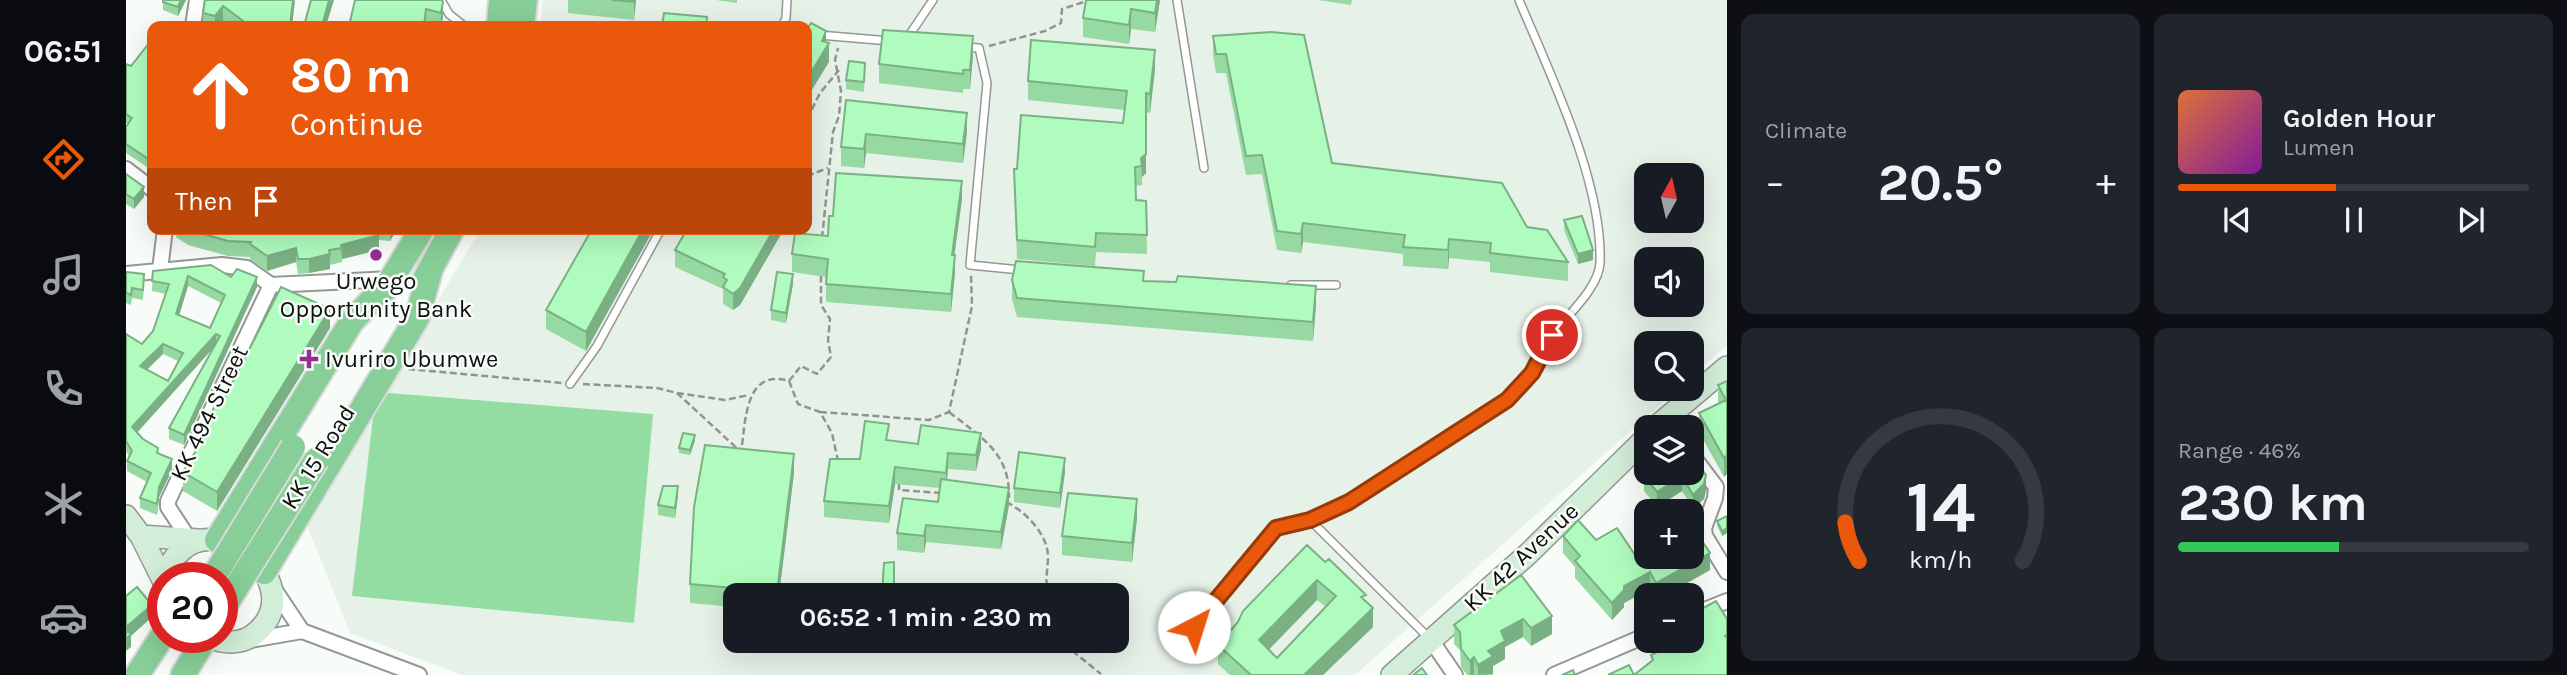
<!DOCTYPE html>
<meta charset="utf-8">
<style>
:root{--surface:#171b24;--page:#20242c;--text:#f1f3f6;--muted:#9ea1a6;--line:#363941;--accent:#ea580c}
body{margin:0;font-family:Karla,sans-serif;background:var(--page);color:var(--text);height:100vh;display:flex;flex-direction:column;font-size:26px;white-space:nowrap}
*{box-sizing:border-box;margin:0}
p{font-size:23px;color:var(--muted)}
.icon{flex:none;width:38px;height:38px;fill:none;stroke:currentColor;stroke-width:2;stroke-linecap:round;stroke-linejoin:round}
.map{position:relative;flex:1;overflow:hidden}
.details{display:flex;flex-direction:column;gap:14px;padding:14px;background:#0d0f14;width:840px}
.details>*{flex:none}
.banner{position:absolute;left:21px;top:21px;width:665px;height:214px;border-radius:14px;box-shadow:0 7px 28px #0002;background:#ea580c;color:#fff;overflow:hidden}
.needle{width:46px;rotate:8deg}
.buttons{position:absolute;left:1508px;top:163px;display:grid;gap:14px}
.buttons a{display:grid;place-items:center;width:70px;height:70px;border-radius:14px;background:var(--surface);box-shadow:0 7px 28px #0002;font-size:35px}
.speed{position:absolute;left:21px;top:562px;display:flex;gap:14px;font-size:35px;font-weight:700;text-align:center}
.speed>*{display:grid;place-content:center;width:91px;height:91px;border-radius:50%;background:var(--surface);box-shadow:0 7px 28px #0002;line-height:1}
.speed .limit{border:10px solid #d22;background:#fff;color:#111}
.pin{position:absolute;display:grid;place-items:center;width:60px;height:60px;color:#fff;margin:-30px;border:4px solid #fff;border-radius:50%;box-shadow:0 2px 7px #0007}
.me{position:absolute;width:77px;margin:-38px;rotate:40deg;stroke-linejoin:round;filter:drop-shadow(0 0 5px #0008)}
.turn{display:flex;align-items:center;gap:24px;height:147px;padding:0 28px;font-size:32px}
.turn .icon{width:91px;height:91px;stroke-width:2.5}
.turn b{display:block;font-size:49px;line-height:60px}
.then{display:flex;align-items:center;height:66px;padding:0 28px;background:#0003;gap:14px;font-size:26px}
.big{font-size:52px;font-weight:700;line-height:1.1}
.details .card{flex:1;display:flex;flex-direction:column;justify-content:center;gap:10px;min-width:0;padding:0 24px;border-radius:14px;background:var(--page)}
.details .dial{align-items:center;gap:0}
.dial svg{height:182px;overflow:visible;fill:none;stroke:var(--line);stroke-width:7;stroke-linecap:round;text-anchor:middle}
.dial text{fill:var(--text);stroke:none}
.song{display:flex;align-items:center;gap:21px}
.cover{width:84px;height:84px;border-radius:10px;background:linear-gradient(135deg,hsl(20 70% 55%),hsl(290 70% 35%))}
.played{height:7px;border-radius:4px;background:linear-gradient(90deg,var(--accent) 45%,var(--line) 45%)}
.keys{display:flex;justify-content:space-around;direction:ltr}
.heat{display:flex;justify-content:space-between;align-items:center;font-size:38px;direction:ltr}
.charge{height:10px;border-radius:5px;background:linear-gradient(90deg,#34c759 46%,var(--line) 0)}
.details .tiles{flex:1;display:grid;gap:14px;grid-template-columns:repeat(2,1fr)}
.trip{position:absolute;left:597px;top:583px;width:406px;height:70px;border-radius:14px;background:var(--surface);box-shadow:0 7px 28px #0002;font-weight:700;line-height:70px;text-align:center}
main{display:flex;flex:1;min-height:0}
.dock{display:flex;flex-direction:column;width:126px;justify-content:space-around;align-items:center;background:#090b0e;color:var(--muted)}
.dock .icon{width:49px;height:49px}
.dock .selected{color:var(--accent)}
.dock b{font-size:32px;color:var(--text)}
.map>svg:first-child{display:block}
</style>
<main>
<nav class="dock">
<b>06:51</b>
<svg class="icon selected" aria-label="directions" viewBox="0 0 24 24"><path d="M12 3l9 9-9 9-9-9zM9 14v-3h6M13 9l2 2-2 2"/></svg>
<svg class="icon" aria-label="music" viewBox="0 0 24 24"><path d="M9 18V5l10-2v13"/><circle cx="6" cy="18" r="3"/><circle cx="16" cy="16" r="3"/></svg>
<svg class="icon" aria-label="phone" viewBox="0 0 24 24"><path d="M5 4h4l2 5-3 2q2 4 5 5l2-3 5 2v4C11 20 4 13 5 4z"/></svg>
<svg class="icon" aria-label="climate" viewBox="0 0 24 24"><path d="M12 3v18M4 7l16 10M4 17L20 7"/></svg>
<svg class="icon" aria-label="car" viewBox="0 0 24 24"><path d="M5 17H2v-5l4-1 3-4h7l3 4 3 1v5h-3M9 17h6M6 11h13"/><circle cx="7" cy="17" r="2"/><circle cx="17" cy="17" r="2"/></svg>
</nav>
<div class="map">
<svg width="1601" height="675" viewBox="0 0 1601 675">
<rect width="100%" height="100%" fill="#f8fcf8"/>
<path fill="#e6f1e8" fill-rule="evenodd" d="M417,0H1601V345L1566,376V343H1521V388L1552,389L1229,675H336L224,633L179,520L355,229H681V26H414ZM1521,175H1566V220H1521ZM1521,259H1566V304H1521ZM609,595H990V640H609Z"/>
<path fill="#94dda2" d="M250,392L527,414L508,623L226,596Z"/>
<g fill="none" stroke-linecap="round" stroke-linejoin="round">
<defs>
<path id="service" d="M315,0L323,14L338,26
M1051,0L1078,168
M656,26L660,18L661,0
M681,34L764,41
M782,37L807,0
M840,47L853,48L861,83L844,265L895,270
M1165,285H1210
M444,384L471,346L535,229
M1184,520C1231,499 1273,470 1316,442C1347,422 1382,404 1405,375C1416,361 1420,342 1431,329C1445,312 1473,286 1474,263C1477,182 1424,74 1393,0
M1051,646L1150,529L1184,520L1303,638"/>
<path id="minor" d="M67,26L71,0
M0,169L26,189
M34,270L39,229
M0,274L96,265L121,268L145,285
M1566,455L1590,487L1589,498L1578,528L1579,536L1601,572
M63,539L42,507V501L145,285L266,279
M148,589L176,631
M1566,615L1601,601
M124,640L176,631L293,675
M1305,640L1329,675
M1428,675L1521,635"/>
<path id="secondary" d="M1530,427L1601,367
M0,516L15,536L37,580
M15,536L72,540
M41,578C41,566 47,558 56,550C99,512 180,587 132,631C118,645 99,644 82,637
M1266,675L1402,554L1521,437"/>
<path id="trunk" d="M373,26L375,0
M396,26L399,0
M298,281L326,229
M258,291L296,229
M91,540L226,321L266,279
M138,572L291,318L305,268
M11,675L37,635
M57,675L80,637"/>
</defs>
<use href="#service" stroke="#949895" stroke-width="10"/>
<use href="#minor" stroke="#949895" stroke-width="18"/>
<use href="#secondary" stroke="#949895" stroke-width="24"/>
<use href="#trunk" stroke="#d9d9d9" stroke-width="28"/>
<path stroke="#919491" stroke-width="2.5" stroke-dasharray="7 3.5" stroke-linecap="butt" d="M863,46L919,31L935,23L936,9L961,1
M681,119L694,93L713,70
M681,176L702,168
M696,238L707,132L713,116L715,91L709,60L712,48
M282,369L436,383
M663,381L675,366L691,374L705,357L702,340L704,319L695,305V273
M457,384L531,388L551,393L615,452C620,422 618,368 663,381L672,404L694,412L706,433L712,461
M551,393L599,400L623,395
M694,412L803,420L823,412L846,306L845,275
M823,412C855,437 884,453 883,497L879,499
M773,483V490L815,493
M880,502C899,511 922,534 922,557C922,570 918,582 923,595
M944,640L949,653L975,674"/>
<use href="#service" stroke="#fff" stroke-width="7"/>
<use href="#minor" stroke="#fff" stroke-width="14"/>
<use href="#secondary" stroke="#d2edd8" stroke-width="21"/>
<use href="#trunk" stroke="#88ce98" stroke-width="24"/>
<defs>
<path id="trunk-bridge" d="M87,578L167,447
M96,610L191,459"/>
</defs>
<use href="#trunk-bridge" stroke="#d9d9d9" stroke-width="28" stroke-linecap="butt"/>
<use href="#trunk-bridge" stroke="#88ce98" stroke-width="24"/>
</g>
<path fill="#97d9a3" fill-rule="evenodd" d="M37,0H60L52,16L37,10Z
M79,0H169L166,26H105L97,21L92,26H77V13Z
M316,0L317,17L315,26L300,23L223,26Z
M442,0H510L508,20L442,13Z
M590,0H611V3Z
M1034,0L1029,32L1005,29L1003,44L957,37V18Z
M1192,0H1226L1225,5Z
M1087,36L1206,163L1401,227L1442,262V281L1364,272V262L1323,258L1322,269L1277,266V254L1177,242L1175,253L1151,250L1136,174L1120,175L1100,73H1090L1087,55Z
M26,43V165L24,169L0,153V127L2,124L0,123V64L5,66Z
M847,55L844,89H837V93L753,83V64Z
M1029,69L1024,113L1020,112V173L1016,177V185L1010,186V200L1020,201L1021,254L970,252L969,266L891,259L888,169H891L997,123L999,110L902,100V81Z
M739,73L738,92L720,89V80Z
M720,100L841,132L837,163L740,153L738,168L715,166V147Z
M0,174L18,197L8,209L0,204Z
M836,199L828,255L829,273L825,312L700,302V277L666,272V254L702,236L707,216Z
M1438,220L1467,260L1452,264L1438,230Z
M50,229H139V233L155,229H271L264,241L253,240V250L216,259V262L204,265V269L183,273L172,274L170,262L141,271L124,259V257L102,256L62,245L50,237Z
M525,229V234L460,351L420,329V310Z
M658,229L614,305L607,310L597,304V289L549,267V250Z
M27,271L105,277L131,287L58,445L43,439V428L87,348L11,433L46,470L33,497L31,515L14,508V498L21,482L1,471V461L3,456L0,451V334L16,344L27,331L40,294L26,291ZM62,286L95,303L84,328L53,316ZM37,354L52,361L42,381L21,370Z
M0,272L18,284L17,300L6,298L5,305L0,303Z
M886,280L1018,281L1190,305L1187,341L891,317L886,299Z
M667,284L660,323L645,320V310Z
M204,328L91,511L57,491V472L75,442V434L99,397Z
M1601,381L1598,477L1573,432V413L1592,404V385Z
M569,440L564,455L553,453V448Z
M763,440L792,444L855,449L850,471L822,469L821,480L883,505L875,549L800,542L798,553L771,550V533L812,502L814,488L769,484L763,523L698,517V501L734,459Z
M939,472L934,508L888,502V488Z
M1566,472L1580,490L1578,499L1567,509L1556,491L1531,507L1518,491V476Z
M668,473L653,595H609V607L564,603V584Z
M552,496L549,518L532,515V505Z
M1601,516V533L1596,536L1591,526V521Z
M1011,518L1006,562L936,555V536Z
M1572,535L1584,570L1540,595H1527L1524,589L1498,603V607L1486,620L1449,578V567L1437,553V536L1470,540L1511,558Z
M1181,545L1240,601L1247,627L1197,675H1104L1092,664V645ZM1191,600L1200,607L1151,658L1142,650Z
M1395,575L1426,634L1405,646L1397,637L1379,647V659L1367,666V674L1366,675H1341L1335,667L1334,650L1328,644V625Z"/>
<path fill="#7bb085" d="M55,0H60L52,16V7Z
M167,0H169L166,26H164Z
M203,0H208L200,26H196Z
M508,0H510L508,20Z
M1031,0H1034L1029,32V13Z
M317,2V17L315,26V13Z
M97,6V21L92,26H89V16Z
M1005,9V29L1003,44V25Z
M700,31V47L703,43V62L681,98V79Z
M847,36V55L844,89V70Z
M1029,50V69L1024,113V94Z
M841,113V132L837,163V144Z
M740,134V153L738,168V149Z
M26,147V165L24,169V160Z
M1020,154V173L1016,177L1015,158Z
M836,181V199L826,273V255Z
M18,187V197L8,209V199Z
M1177,223V242L1175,253V234Z
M264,229H271L264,241Z
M517,229H525V234L460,351V332Z
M648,229H658L614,305L607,310V294Z
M253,235V250L216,259L215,245Z
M1323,239V258L1322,269V250Z
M170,248V262L141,271V256Z
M1467,250V260L1452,264V254Z
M204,254V269L183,273V259Z
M829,255V273L825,312V294Z
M667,274V284L660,323V313Z
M62,276V286L50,325V314Z
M131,277V287L58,445V435Z
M1190,286V305L1187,341V322Z
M204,309V328L91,511V492Z
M90,334V345L6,438V427Z
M37,344V354L14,376V366Z
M855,433V449L850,471V455Z
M569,435V440L564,455V450Z
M822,453V469L820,489V473Z
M668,454V473L653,595H651Z
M1601,455V474L1598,477V458Z
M939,458V472L934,508V493Z
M46,459V470L33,497L31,515L33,487Z
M769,467V484L763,523V506Z
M1580,475V490L1578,499L1567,509V495Z
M1556,476V491L1531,507V492Z
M552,486V496L549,518V508Z
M883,488V505L875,549V532Z
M1011,499V518L1006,562V543Z
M800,525V542L798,553V536Z
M1601,528V533L1596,536V531Z
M1584,553V570L1540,595H1530V583Z
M1524,572V589L1498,603V607L1486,620V603L1498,586Z
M1191,580V600L1133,660V640Z
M26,605V617L5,636V647L0,651V627Z
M1247,608V627L1197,675H1178Z
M1426,616V634L1405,646V628Z
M1397,619V637L1379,647V659L1367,666V674L1352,675V665L1375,631Z
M1348,657V675H1344V661Z"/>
<path fill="#b0fcbe" stroke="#7bb085" stroke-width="2" fill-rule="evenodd" d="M37,0H55L52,7L37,2Z
M79,0H167L164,26H124L97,6L89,16L77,13Z
M185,0H203L196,26H178Z
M229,0H316L317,2L315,13L300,9L298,26H223Z
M486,0H508V2Z
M960,0H1031L1029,13L1005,9L1003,25L957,18Z
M538,13L581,17L580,26H536Z
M685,23L700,31L696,41L703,43L681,79V29Z
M757,30L847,36L844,70H837V74L753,64Z
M1145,32L1178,35L1206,163L1376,183L1401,227L1421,230L1442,262L1364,253L1365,243L1323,239L1322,250L1277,247L1279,235L1177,223L1175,234L1151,231L1136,155L1120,156L1100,54H1090L1087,36Z
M905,40L1029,50L1024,94L1020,93V154L1015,158L1016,166L1009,167L1010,200L1020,201L1021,235L970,233L969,247L891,240L888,169H891L895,115L997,123L1001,91L902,81Z
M24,42L26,43V156L24,160L0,144V127L6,118L0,114V64L5,66Z
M723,61L739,63L738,82L720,80Z
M720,100L841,113L837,144L740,134L738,149L715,147Z
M710,173L836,181L826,255H829L825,294L700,284L702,259L666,254L669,233L702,236L703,216H707Z
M0,174L18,187L8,199L0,194Z
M1456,216L1467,250L1452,254L1438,220Z
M60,229H139V233L155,229H251L253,235L215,245L216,248L203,250L204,254L183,259H172L170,248L141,256L124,244L125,242L102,241Z
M466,229H517L460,332L420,310Z
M561,229H648L614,288L607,294L597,287L601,280L597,277L599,274L549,250Z
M890,261L1018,271L1017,281L1050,282L1052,276L1190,286L1187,322L891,298L886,280Z
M85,265L105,277L111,269L131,277L58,435L43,428L94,336L90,334L6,427L17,439L32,448L31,453L46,459L33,487L31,504L14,498L25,473L1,461L6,451L0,441V334L16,344L27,331L43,284L26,281L27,271ZM62,276L99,295L84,328L50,314ZM37,344L57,353L42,381L14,366Z
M0,272L18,274L17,290L6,288L5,295L0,293Z
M651,272L667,274L660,313L645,310Z
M155,287L204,309L91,492L57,472L79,436L75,434L94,395L99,397Z
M1601,381V455L1598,458L1573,413L1600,400L1592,385Z
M739,421L763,424L760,440L792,444L795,425L855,433L850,455L822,453L820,473L769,467L763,506L698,501L704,459H734Z
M557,433L569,435L564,450L553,448Z
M579,445L668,454L651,592L564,584L568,507Z
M893,452L939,458L934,493L888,488Z
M1566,457L1580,475L1578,484L1567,495L1556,476L1531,492L1518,476L1521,472H1566Z
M815,479L883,488L875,532L800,525L798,536L771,533L777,498L812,502Z
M537,486H552L549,508L532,505Z
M942,493L1011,499L1006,543L936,536Z
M1601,516V528L1596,531L1591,521Z
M1566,518H1567L1572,525L1568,529L1584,553L1530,583L1524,572L1498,586V590L1486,603L1449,561L1454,556L1437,536L1452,520L1470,540L1491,528L1511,558L1521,553V556H1566Z
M1181,545L1199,562L1203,559L1240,595L1235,597L1247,608L1178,675H1125L1092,645L1112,622L1117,611ZM1191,580L1210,596L1151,658L1133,640Z
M768,562V595H756L758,563Z
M1395,575L1426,616L1405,628L1397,619L1375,631L1379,641L1362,651L1367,656L1352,665L1348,657L1344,661L1335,649L1334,632L1328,625Z
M11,587L26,605L0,627V596Z
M1590,601L1601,619V635L1599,636L1601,638V675H1482L1503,665L1508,675L1527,660L1525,655L1548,644L1550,640H1566V614Z
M0,630L5,634L0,639Z
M1296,668L1301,675H1287Z
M1447,670L1449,675H1436Z"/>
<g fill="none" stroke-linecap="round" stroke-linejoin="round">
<defs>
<path id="route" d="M1068,627L1150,528L1184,520L1223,502L1381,400L1406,373L1426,335"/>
</defs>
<use href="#route" stroke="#983908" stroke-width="18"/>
<use href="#route" stroke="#ea580c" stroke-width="12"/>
</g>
<g fill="#952e92" stroke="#f8fcf8" stroke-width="2.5">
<circle cx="250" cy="255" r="7"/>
<path d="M179.5 348.5h7v7h7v7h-7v7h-7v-7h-7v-7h7z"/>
</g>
<g text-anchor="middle" stroke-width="5" stroke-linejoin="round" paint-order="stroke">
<g font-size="24" fill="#0f100f" stroke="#f8fcf8">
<text x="250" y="289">Urwego<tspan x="250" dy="28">Opportunity Bank</tspan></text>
<text x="199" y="367" text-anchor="start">Ivuriro Ubumwe</text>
</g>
<g font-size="24" fill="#0f100f" stroke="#f8fcf8">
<text transform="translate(83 413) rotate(-64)" y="8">KK 494 Street</text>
<text transform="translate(192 457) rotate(-58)" y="8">KK 15 Road</text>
<text transform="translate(1395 557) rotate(-43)" y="8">KK 42 Avenue</text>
</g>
</g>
</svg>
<div class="buttons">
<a><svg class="needle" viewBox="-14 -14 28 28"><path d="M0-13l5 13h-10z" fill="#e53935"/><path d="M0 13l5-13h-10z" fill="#9ea1a6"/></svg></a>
<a><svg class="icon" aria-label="sound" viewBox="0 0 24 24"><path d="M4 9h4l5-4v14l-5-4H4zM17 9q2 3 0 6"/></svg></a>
<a><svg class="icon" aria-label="search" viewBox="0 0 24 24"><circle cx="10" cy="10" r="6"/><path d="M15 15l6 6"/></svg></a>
<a><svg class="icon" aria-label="layers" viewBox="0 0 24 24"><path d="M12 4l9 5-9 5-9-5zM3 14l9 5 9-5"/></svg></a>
<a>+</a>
<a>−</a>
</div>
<div class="speed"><div class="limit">20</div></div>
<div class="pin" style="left:1426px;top:335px;background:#d93025"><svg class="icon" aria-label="arrive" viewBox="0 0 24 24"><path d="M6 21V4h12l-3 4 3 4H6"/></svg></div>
<svg class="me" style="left:1068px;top:627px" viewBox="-20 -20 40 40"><circle r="19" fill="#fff"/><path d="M0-13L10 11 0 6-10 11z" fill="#ea580c"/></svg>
<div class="trip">06:52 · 1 min · 230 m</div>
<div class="banner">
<div class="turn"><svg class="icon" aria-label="ahead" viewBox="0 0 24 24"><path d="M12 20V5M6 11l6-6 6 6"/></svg><div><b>80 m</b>Continue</div></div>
<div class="then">Then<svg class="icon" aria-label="arrive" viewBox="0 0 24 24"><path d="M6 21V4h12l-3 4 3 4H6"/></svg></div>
</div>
</div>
<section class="details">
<div class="tiles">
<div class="card"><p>Climate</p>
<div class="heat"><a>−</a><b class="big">20.5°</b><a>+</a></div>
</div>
<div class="card">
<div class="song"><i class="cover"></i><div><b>Golden Hour</b><p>Lumen</p></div></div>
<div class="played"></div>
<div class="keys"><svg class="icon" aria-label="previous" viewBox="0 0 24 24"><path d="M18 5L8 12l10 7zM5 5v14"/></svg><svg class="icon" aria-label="pause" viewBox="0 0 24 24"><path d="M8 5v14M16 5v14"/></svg><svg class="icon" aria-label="next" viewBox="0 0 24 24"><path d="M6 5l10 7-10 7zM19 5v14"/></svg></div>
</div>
<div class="card dial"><svg viewBox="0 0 100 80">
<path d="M14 69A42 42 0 1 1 86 69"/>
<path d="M14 69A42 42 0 0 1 8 52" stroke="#ea580c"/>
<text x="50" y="56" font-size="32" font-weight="700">14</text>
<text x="50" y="72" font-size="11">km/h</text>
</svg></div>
<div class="card"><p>Range · 46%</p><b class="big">230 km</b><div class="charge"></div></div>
</div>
</section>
</main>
